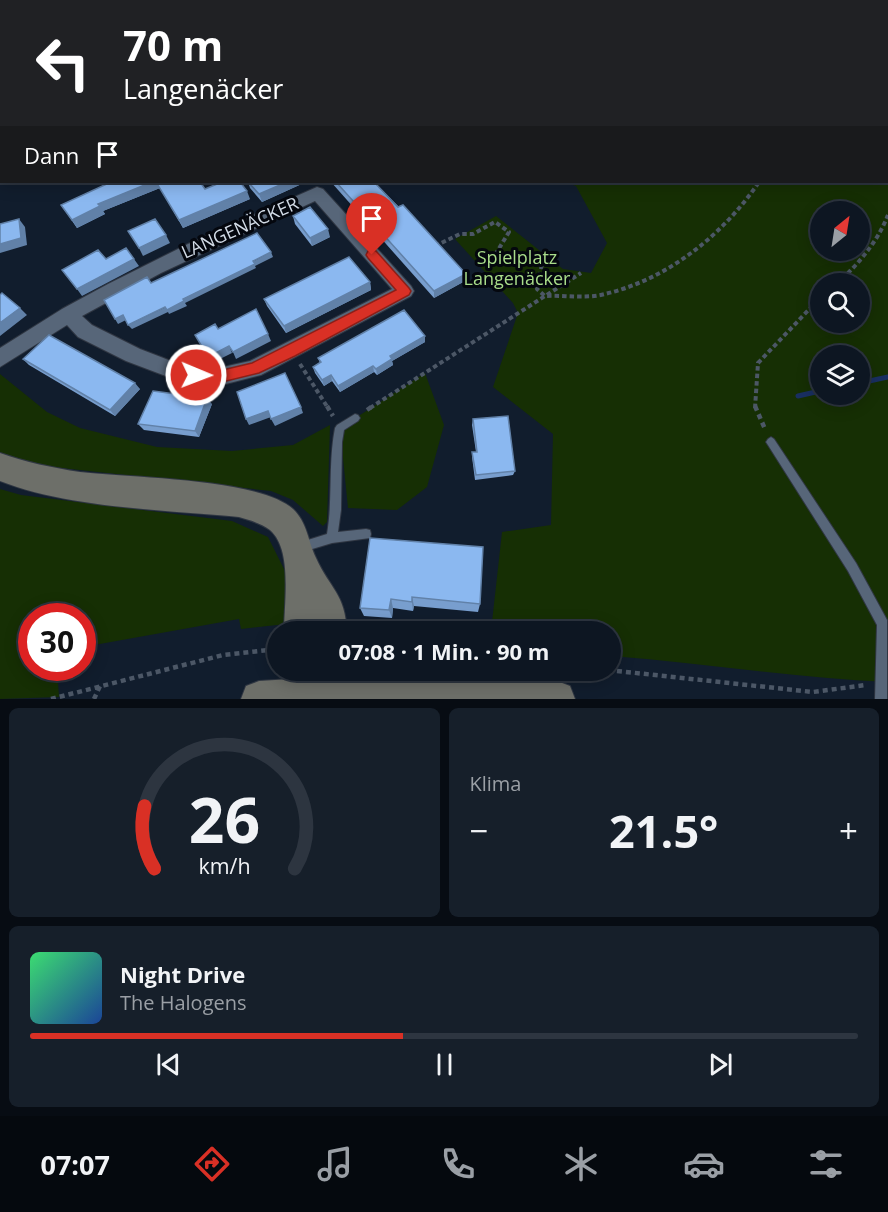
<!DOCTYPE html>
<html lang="de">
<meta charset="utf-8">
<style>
:root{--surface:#0d1622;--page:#161f2a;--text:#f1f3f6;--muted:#9a9fa5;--line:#2d3540;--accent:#d93025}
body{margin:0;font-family:"Open Sans",sans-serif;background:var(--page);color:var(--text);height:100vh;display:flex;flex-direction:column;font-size:22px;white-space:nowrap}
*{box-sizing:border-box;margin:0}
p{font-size:20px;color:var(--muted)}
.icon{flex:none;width:33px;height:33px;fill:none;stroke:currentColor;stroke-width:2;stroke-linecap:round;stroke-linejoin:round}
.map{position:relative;height:699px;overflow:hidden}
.details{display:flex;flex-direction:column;gap:9px;padding:9px;background:#070c13;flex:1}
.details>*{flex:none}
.guide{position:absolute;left:0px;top:0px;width:888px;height:183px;box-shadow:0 3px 15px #0003,0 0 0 2px var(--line);background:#202124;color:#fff;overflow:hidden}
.needle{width:39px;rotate:30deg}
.tools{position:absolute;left:810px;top:201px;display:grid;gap:12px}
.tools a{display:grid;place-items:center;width:60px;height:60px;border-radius:50%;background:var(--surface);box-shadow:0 3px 15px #0003,0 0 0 2px var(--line);font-size:30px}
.speed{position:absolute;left:18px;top:603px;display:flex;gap:12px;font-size:30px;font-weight:700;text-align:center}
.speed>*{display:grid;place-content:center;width:78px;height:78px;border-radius:50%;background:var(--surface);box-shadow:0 3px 15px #0003,0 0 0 2px var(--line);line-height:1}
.speed .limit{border:9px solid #d22;background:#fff;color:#111}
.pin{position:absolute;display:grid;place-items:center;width:51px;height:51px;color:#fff;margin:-62px -26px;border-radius:50% 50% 50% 0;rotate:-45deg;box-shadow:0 0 6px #0007}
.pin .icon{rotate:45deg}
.me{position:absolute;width:66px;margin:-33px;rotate:91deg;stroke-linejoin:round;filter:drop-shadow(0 0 4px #0008)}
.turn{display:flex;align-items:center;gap:21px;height:126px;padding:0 24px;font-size:27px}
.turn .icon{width:78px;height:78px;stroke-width:2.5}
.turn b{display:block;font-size:42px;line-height:51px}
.then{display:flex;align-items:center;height:57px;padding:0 24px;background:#0003;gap:12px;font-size:22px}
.big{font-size:45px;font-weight:700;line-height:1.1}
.details .tile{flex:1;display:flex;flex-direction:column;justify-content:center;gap:9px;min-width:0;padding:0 21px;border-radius:9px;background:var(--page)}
.details .dial{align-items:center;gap:0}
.dial svg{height:156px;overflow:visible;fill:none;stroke:var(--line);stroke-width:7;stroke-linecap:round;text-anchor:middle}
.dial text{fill:var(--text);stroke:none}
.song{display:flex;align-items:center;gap:18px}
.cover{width:72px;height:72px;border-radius:9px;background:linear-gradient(135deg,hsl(140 70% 55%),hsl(220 70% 35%))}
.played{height:6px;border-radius:3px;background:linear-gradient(90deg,var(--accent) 45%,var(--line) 45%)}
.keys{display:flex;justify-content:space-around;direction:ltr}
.heat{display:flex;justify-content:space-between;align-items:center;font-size:33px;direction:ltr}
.details .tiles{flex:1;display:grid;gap:9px;grid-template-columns:1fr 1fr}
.tile:last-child{grid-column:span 2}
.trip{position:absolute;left:267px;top:621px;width:354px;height:60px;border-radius:30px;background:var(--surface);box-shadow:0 3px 15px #0003,0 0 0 2px var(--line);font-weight:700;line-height:60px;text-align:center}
.dock{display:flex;height:96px;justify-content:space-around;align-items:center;background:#05090e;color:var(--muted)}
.dock .icon{width:42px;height:42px}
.dock .on{color:var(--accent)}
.dock b{font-size:27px;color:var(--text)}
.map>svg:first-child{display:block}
</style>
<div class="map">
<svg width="888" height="699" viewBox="0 0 888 699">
<rect width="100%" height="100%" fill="#111d2d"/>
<path fill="#162f04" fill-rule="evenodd" d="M470,0H888V682C795,678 703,663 611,656L610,632L491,631L502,532L551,525L553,434L493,387L518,313L513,303L455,239L496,216L563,269L591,273L607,243L576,186L564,182H886V2ZM820,212H860V250H820ZM820,284H860V322H820ZM820,356H860V394H820Z
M425,373L444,425L427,487L397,510L348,508L340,428Z
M0,374L47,412L80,428L157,447L232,451L293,445L330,425L327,522L323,526L293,500L271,491L43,466L0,453Z
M0,489L21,495L232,521L268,537L289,579L286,624L241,629L239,619L83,647L82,616H32V668H63L58,682L59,697L0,699Z"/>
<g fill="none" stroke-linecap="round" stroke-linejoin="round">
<path stroke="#192f61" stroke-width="4.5" d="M607,0L609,2
M886,107L888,109"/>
<path stroke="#192f61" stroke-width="5" d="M860,383L888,377
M798,396L820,391"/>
<defs>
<path id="lane" d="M325,0H331L333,2H326Z
M456,0H462L464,2H457Z
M355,414L358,415L360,418L358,421L344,430L342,442L341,510L338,532L366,529L370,530L371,534L370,538L332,543L299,553L295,552L294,548L295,544L327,534C333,499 328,463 335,428L337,425Z
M771,437L774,439L856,563L887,620V699H875L877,625L848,571L768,445L766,442L768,439Z"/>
<path id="street" d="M0,165H2V175H0Z
M317,187L323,189L411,286L414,291L411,296L261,375L214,387L179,381L126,361L78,337L67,325L0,367V348L62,309L108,284L188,244ZM315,201L392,289L250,361L214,369L179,364L140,349L92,325L82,316L161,273Z"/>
<path id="secondary" d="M98,0H117L97,2Z
M0,74H2L0,88Z
M0,453C25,462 53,468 80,472C129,478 259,478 293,509C307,522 308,541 316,558C330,589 345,593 347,632H284C284,603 293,550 270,530C261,523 249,520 239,517C166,510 68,508 0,481Z
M371,674L557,681L570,686L575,699H241L246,686L259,681Z"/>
</defs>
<use href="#lane" stroke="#2f3642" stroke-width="2"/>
<use href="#street" stroke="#2f3642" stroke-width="2"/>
<use href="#secondary" stroke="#2f3642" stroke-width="2"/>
<path stroke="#4c5766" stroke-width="3" stroke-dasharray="3 2" stroke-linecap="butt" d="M0,58L2,56
M886,145L888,148
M886,172L888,169"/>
<path stroke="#4c5766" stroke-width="4" stroke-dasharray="4.5 3" stroke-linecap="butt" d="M435,246L460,234H473L495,222L509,232L495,255V260L541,254L543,259L537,289L545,296C565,295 586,299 605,294C668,279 723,235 759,182
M837,284C858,264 877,243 888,215
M300,364L328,408
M370,408L581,273
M755,408L758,363L820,298"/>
<path stroke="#4c5766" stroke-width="4.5" stroke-dasharray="5 4" stroke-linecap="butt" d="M327,406L333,416
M755,406L765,429
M367,410L373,406
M608,670L813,692L866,685
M51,699L223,655L278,649
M94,699L100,686"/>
<use href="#lane" fill="#576679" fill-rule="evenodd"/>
<use href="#street" fill="#576679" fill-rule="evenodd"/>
<use href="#secondary" fill="#6d6f69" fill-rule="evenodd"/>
</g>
<path fill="#789ece" d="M371,0H446V2H348L371,1Z
M111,182H200L205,189L250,199L183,228L160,188L103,211L105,214L77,228L61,205Z
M248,182H306L262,202L250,188Z
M331,182H374L466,274L465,281L434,298Z
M293,216L330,237L312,246L295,224Z
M370,282L371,290L286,333L267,306L264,299Z
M425,336V342L392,361L393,365L377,375L374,372L340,392L332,381L324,386L315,373L313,367L320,363L318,358Z
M23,359L140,389L115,416L29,365Z
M212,404L199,437L144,430L138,424Z
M473,419L515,471L513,475L475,480L472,457V452H476L472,425Z
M370,538L480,604L478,612L414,606L413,611L393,608L392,618L364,616L360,608Z"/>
<path fill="#6181a8" d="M434,0H446V2H432Z
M152,182H156L160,188L103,211L105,214L77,228L72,220L98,204Z
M287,182H306L262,202L259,194Z
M247,191L250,199L183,228L179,220Z
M19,219L25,227L27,245L0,253V244Z
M328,229L330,237L312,246L310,238Z
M166,235L170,243L143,256L139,248Z
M271,252L273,257L255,266L256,268L185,303L187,306L169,314L168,312L132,329L128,325L183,299Z
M134,259L139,266L82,296L77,289Z
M466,274L465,281L434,298V291Z
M370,282L371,290L286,333L284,326Z
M20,308L27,315L0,336V323Z
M123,315L126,320L118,324L115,319Z
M268,334L271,341L236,359L233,352Z
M425,336V342L392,361L393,365L377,375L376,369L390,356Z
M229,346L232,353L212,363L208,357Z
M373,366L374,372L340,392L338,386Z
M331,375L332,381L324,386L322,380Z
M135,383L140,389L115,416L110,410Z
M207,398L212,404L199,437L195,431Z
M301,407L303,413L275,426L271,419Z
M268,411L271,417L249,425L246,419Z
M412,597L414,606L413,611L412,602Z
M391,599L393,608L392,618L389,610Z"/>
<path fill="#8bb8f0" stroke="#6181a8" stroke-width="1.5" d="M348,0L371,1V0H388V2H348Z
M422,0H434L432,2H425Z
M111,182H152L98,204L100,206L72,220L61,205Z
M156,182H200L205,189L222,182H240L247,191L179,220Z
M248,182H287L259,194Z
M336,182H374L398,207L403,205L466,274L434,291Z
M310,207L328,229L310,238L293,216Z
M19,219L21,238L0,244V224Z
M155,219L166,235L139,248L128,231Z
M257,233L271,252L253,261L255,264L183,299L184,301L167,310L165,307L128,325L123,315L115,319L104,300L147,277L151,283Z
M126,248L134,259L77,289L62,270L98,250L106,259Z
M349,257L370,282L284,326L264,299Z
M2,293L20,308L0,323V295Z
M256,309L268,334L233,352L229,346L208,357L195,335L215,324L218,329Z
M404,310L425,336L390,356L392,359L376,369L373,366L338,386L331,375L322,380L313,367L321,362L318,358Z
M49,335L135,383L110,410L23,359Z
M285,373L301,407L271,419L268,411L246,419L237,392Z
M153,391L207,398L195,431L138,424Z
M508,416L515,471L476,475L472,452H477L473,419Z
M370,538L483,547L480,604L412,597V602L391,599L389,610L360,608Z"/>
<path fill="#d93025" stroke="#8d1f18" stroke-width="1.5" d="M372,250L376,251L409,288L411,291L409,295L295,356L259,373L214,384L192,379L190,375L192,371L196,369L214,372L252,363L396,290L368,258L366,255L368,251Z"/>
<g text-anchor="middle" stroke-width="6" stroke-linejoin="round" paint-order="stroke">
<g font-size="18" fill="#d2dbe6" stroke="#04070e">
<text transform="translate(240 228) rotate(-24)" y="6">LANGENÄCKER</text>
</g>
<g font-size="18" fill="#a9dd8a" stroke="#04070e">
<text x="517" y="264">Spielplatz<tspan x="517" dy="21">Langenäcker</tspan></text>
</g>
</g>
</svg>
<div class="tools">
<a><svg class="needle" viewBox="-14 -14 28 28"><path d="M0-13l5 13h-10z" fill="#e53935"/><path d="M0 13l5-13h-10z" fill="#9a9fa5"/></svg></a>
<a><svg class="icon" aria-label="search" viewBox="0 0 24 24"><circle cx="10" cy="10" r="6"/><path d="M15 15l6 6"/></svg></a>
<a><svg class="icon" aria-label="layers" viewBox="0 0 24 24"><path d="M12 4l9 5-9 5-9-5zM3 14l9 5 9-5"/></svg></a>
</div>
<div class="speed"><div class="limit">30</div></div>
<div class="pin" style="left:372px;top:255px;background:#d93025"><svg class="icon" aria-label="arrive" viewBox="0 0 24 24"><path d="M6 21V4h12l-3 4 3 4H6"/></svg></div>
<svg class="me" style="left:196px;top:375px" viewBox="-20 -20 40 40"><circle r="17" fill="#d93025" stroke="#fff" stroke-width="3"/><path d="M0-11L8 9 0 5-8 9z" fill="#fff"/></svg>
<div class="trip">07:08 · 1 Min. · 90 m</div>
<div class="guide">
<div class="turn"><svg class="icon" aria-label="left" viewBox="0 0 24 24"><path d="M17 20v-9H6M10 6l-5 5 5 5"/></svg><div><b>70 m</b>Langenäcker</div></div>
<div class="then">Dann<svg class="icon" aria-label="arrive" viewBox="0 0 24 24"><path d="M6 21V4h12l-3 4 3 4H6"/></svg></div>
</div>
</div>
<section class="details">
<div class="tiles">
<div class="tile dial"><svg viewBox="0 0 100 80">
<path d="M14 69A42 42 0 1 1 86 69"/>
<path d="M14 69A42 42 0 0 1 9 37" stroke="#d93025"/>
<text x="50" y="56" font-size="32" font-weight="700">26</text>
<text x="50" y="72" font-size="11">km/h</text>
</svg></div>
<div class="tile"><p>Klima</p>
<div class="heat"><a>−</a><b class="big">21.5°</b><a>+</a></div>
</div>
<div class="tile">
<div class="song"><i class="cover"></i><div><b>Night Drive</b><p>The Halogens</p></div></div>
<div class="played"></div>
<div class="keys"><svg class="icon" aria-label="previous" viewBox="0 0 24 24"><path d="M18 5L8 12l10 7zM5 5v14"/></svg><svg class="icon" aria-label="pause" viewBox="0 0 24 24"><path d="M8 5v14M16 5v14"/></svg><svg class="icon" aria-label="next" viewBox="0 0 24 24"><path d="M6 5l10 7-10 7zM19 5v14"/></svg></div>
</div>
</div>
</section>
<nav class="dock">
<b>07:07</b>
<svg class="icon on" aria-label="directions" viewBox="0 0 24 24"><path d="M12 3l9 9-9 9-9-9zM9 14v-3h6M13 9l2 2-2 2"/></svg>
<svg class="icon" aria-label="music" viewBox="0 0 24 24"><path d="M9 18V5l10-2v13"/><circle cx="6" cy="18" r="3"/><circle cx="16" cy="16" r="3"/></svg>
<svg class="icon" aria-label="phone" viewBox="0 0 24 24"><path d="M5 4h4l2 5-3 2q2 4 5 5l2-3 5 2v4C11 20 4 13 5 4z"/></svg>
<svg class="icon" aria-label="climate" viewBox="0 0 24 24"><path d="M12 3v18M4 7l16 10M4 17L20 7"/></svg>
<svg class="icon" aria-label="car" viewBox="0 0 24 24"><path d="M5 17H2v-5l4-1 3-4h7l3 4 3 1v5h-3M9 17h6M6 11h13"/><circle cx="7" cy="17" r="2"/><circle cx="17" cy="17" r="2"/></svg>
<svg class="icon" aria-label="filters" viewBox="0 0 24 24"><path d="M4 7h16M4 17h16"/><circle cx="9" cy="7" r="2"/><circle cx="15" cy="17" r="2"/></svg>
</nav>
